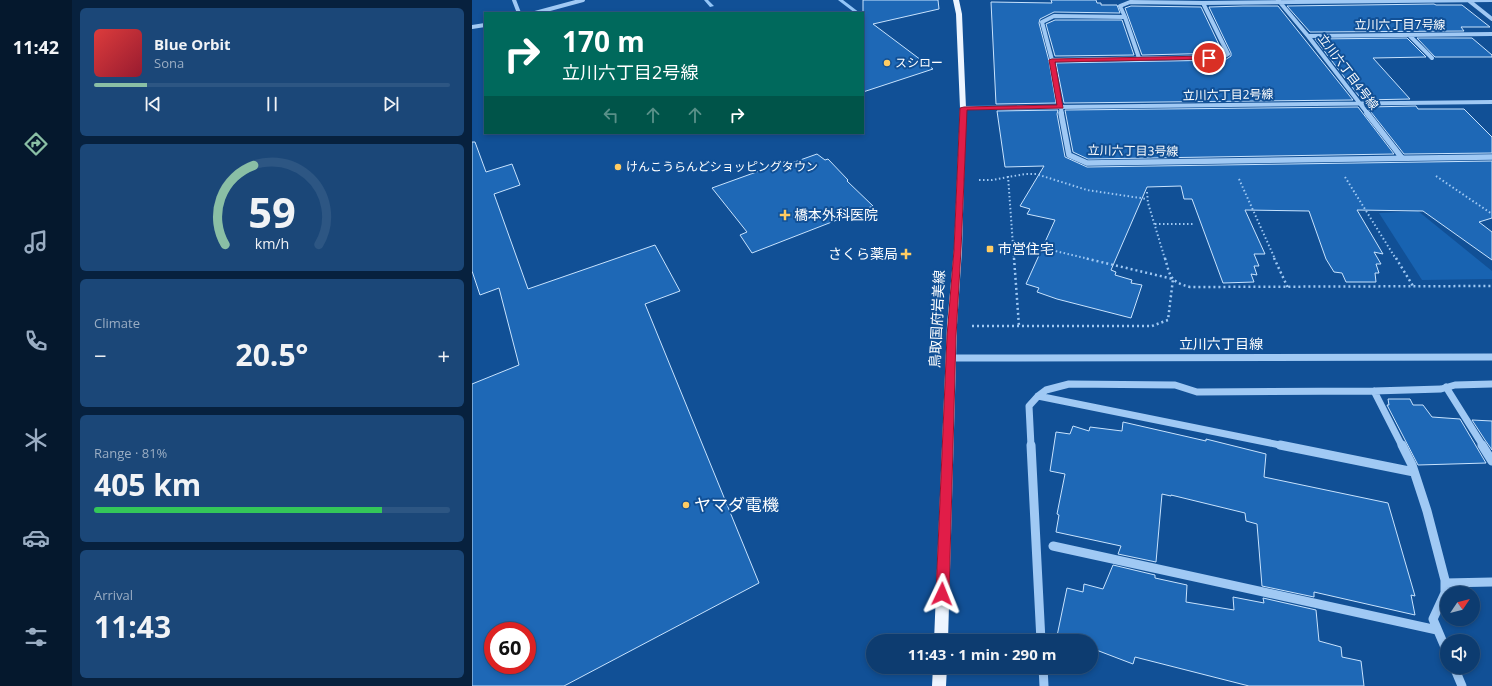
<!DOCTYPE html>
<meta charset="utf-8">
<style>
:root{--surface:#0d3c70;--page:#1b4778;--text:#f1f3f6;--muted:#9aadc3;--line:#2d5683;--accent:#8abfa5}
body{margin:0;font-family:"Open Sans","Noto Sans JP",sans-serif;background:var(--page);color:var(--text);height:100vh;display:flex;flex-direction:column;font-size:15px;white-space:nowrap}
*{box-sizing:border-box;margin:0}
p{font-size:13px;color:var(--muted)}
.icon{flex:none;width:22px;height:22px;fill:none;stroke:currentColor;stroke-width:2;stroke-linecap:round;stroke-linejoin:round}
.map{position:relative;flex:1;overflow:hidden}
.panel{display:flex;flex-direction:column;gap:8px;padding:8px;background:#07213e;width:400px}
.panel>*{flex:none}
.top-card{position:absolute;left:12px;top:12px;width:380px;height:122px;border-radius:0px;box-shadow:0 2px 6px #0003,0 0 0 1px var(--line);background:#00695c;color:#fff;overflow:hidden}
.needle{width:26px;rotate:55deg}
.fabs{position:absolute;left:968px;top:586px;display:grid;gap:8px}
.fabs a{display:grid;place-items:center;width:40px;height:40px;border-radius:50%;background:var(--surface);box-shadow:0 2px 6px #0003,0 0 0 1px var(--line);font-size:20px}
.speed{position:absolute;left:12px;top:622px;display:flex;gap:8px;font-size:20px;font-weight:700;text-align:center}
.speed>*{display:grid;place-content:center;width:52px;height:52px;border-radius:50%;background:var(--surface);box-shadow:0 2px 6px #0003,0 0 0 1px var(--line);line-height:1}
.speed .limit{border:6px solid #d22;background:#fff;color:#111}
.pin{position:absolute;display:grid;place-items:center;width:34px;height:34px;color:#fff;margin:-17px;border:2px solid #fff;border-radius:50%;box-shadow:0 1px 4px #0007}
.me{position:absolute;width:44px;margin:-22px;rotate:2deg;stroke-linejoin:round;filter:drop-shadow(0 0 3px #0008)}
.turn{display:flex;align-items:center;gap:14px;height:84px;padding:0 12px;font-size:18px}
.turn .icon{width:52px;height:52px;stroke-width:2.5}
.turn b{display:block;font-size:28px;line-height:34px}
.lanes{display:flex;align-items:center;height:38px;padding:0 12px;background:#0003;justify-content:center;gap:20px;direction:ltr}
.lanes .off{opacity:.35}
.big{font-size:30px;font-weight:700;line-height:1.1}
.panel .tile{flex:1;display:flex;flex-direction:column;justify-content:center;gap:6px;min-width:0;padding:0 14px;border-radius:6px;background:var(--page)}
.panel .dial{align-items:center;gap:0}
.dial svg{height:104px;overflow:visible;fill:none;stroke:var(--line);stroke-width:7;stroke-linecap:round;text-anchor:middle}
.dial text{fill:var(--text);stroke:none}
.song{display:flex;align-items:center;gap:12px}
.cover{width:48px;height:48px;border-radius:6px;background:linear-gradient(135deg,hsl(0 70% 55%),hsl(350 70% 35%))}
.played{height:4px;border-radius:2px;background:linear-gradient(90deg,var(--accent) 15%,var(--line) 15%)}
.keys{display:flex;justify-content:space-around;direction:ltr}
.heat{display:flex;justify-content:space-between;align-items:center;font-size:22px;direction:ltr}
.charge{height:6px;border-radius:3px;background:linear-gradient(90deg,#34c759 81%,var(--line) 0)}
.trip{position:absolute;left:394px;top:634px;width:232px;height:40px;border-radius:20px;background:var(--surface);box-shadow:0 2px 6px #0003,0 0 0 1px var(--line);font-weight:700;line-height:40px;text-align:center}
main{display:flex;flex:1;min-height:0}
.menu{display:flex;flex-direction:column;width:72px;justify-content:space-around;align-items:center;background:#05182d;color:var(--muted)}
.menu .icon{width:28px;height:28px}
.menu .current{color:var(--accent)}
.menu b{font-size:18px;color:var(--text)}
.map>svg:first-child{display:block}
</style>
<main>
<nav class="menu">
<b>11:42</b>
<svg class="icon current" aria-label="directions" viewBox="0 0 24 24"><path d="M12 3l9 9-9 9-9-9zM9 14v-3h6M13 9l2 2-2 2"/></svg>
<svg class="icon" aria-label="music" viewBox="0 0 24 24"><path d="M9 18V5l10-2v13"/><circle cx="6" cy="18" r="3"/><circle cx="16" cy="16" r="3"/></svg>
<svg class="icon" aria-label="phone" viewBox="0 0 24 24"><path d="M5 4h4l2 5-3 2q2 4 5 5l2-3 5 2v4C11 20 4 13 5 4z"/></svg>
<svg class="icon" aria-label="climate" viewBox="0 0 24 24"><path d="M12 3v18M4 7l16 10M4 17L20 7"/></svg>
<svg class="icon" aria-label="car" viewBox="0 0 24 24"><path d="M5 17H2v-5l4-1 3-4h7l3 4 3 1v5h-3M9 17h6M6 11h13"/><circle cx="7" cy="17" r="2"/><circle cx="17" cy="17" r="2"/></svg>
<svg class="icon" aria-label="filters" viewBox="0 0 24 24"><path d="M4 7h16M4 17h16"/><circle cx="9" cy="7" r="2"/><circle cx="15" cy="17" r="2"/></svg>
</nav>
<section class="panel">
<div class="tile">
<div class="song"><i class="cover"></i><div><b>Blue Orbit</b><p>Sona</p></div></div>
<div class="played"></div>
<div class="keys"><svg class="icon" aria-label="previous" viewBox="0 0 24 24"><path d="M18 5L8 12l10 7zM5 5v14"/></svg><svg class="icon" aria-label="pause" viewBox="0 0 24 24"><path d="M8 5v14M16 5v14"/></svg><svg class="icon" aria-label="next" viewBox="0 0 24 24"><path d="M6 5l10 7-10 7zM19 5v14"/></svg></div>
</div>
<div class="tile dial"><svg viewBox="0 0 100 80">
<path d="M14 69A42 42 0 1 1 86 69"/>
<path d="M14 69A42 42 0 0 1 36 8" stroke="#8abfa5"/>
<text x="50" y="56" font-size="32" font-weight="700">59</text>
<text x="50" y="72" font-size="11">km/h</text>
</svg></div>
<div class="tile"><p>Climate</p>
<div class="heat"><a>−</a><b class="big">20.5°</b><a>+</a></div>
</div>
<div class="tile"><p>Range · 81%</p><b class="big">405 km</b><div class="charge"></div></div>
<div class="tile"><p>Arrival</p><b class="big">11:43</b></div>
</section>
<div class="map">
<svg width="1020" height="686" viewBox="0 0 1020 686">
<rect width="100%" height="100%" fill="#115096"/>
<path fill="#1863b1" d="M946,211L1020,271V279L950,280L907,213Z"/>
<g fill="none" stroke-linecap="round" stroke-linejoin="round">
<path fill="#92c5f7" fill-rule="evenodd" d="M232,0H236L242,6L238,7Z
M366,0H371L388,13H383Z"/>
</g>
<path fill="#1e68b6" stroke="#c8e3fe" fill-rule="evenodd" d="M391,0H466L467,9L401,24L461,69L391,92Z
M579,0H624L625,3H629V5H645L648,13L582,12L568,19L567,23L577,61L584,103L524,104L519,2L580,3Z
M962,4L964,5H990L1018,27H989L992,31L838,32L815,6Z
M659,6L729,7L751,53L670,55L653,8Z
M771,6H806L881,100L592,103L584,63L753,60L759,56V53L737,7Z
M583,20H650L662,55L583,56L574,24Z
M935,38L954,57L901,58L938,99L890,100L843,39Z
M945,38H1000L1020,55V57H963Z
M944,106L946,109H992L1020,137V153L932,154L895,107Z
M886,107L922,154L616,159L601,152L593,110Z
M586,110L585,114L593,157L615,167L1020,161V218L1007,222L1020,232V260L951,211L885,210L911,254L902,252L909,264H904L907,273H903L904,282H874L870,273L862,272L854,259L837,211L773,210L793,254H782L787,266H782L785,275L779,274L782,282L751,283L720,199H712L709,186L675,187L639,270L644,272L643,275L660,280L659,283L670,285L659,318L585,299L565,292L567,288L554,284L583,220L555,214L558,209L548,206L572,166L533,167L525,111Z
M0,142H3L14,172L40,164L48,185L22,194L56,289L183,245L208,291L173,304L287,583L92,686H0V384L47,365L27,288L8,295L0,271ZM21,631H55V665H21Z
M345,154L353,160L356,159L376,180L375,181L401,206L280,253L268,235L275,232L240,188L315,161L317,164Z
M916,399H938L941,405H951L960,417L988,419L1014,463L946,465L915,405H917Z
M1000,420L1020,421V450L1013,440Z
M651,422L734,441V439L794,454L792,477L916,503L943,596L939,595L943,615L842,592V597L790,586L785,524L774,521L773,513L699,495V496L690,494L684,562L646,554L649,546L584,532L587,515L585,514L593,474L578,471L584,432L598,434L601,426L617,431L618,427L650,431Z
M641,565L683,575V578L715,585L714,602L762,610L761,597L792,603L791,598L844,610L847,641L869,647L870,657L889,661L892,686H777L663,657L661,664L619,648V641H599L585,636L595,588L611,592L612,584L631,589Z"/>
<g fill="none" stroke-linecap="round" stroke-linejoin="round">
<path stroke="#a0c9f4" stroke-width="2" stroke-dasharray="1.5 2.5" stroke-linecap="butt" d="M536,176L542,259
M964,176L1020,214
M873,177L924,259
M767,179L803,259
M507,180H520L553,174H564L615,190L675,199
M675,192L676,203L693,259
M683,224H723
M541,241L617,259"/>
<path stroke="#a0c9f4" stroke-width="2.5" stroke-dasharray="2 3" stroke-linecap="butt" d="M542,258L547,326
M693,258C698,276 698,282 718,287L1020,286
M802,258L816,288
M924,258L941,286
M500,326H680L696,320L701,279L612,258"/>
<path stroke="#a0c9f4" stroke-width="4" d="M42,0L47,13
M806,0L836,36L896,114
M996,0L1020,19
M63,13L111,0
M653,17L667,58
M0,27L13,25
M937,35L960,58
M836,36L1020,34
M580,60L751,57L756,54L731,3
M491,108L1020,102
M590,114L580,60L570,22L582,16L653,17L648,6L658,2L731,3L1020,0"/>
<path stroke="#a0c9f4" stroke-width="5.5" d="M589,113L597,155L615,163L1020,157
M895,113L930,158"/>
<path stroke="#a0c9f4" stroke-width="7" d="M479,358L1020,357
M974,387L1011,446
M902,391L930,446
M566,396L813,446
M559,446L557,406L566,396L574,390L597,384L703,385L725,392L902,391L969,389L983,385L1020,384"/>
<path stroke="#a0c9f4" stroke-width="9" d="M559,445L569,641
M808,445L942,472
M930,445L940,465L955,511L973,580V593L961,619L975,652
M1010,445L1020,461
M581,546L965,630
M973,583L1020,582
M571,667L572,686
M982,667L990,686"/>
<path fill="#edf5ff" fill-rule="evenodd" d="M481,0H487L490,14L494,108L490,249L485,325L476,641H462L475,325L482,249L488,108L484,14Z
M461,667H475L474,686H460Z"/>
</g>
<path fill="#e11d48" stroke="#92132f" d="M737,56L740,58L739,59L583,62L591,108L495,110L489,250L484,336L477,594L475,598L470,600L466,598L464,594L475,336L482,250L488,108L492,107L585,105L577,60L580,59Z"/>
<g fill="#ffcc63" stroke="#115096" stroke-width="1.5">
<circle cx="415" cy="63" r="4"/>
<circle cx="146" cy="167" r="4"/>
<path d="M311 209h4v4h4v4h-4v4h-4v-4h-4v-4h4z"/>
<rect x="514" y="245" width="8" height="8" rx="2"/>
<path d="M432 248h4v4h4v4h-4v4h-4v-4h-4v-4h4z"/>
<circle cx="214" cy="505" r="4"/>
</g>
<g text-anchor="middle" stroke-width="4" stroke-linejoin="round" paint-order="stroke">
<g font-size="12" fill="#fff" stroke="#115096">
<text x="928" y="29">立川六丁目7号線</text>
<text transform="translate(876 72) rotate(53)" y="4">立川六丁目4号線</text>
<text transform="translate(756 95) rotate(-1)" y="4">立川六丁目2号線</text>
<text transform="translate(661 151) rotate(1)" y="4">立川六丁目3号線</text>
</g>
<g font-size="12" fill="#fff" stroke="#115096" text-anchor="start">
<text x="423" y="67">スシロー</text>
<text x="154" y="171">けんこうらんどショッピングタウン</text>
</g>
<g font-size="14" fill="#fff" stroke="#115096" text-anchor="start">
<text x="322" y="220">橋本外科医院</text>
<text x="526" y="254">市営住宅</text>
<text x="426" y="259" text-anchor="end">さくら薬局</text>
</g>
<g font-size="14" fill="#fff" stroke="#115096">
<text transform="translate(465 319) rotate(-87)" y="5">鳥取国府岩美線</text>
<text x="749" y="349">立川六丁目線</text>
</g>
<g font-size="17" fill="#fff" stroke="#115096" text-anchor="start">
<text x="222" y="511">ヤマダ電機</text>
</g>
</g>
</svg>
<div class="fabs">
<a><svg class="needle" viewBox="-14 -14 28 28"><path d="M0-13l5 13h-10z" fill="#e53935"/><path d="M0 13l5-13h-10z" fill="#9aadc3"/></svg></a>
<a><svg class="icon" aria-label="sound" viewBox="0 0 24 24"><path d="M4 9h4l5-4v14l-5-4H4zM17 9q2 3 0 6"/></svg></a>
</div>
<div class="speed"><div class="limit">60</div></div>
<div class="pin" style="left:737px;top:58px;background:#d93025"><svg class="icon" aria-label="arrive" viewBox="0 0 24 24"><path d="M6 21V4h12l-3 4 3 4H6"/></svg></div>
<svg class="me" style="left:470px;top:594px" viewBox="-20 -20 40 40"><path d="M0-17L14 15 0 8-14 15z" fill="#e11d48" stroke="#fff" stroke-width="4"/></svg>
<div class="trip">11:43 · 1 min · 290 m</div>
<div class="top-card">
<div class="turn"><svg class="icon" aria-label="right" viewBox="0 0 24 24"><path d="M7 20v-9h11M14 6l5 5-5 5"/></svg><div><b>170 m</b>立川六丁目2号線</div></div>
<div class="lanes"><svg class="icon off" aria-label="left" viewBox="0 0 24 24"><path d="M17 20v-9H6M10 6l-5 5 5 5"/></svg><svg class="icon off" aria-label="ahead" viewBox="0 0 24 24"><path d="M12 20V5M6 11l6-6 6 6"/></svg><svg class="icon off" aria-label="ahead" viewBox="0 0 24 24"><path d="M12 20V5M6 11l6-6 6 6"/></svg><svg class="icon" aria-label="right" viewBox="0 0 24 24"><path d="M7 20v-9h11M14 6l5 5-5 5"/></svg></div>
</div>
</div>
</main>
